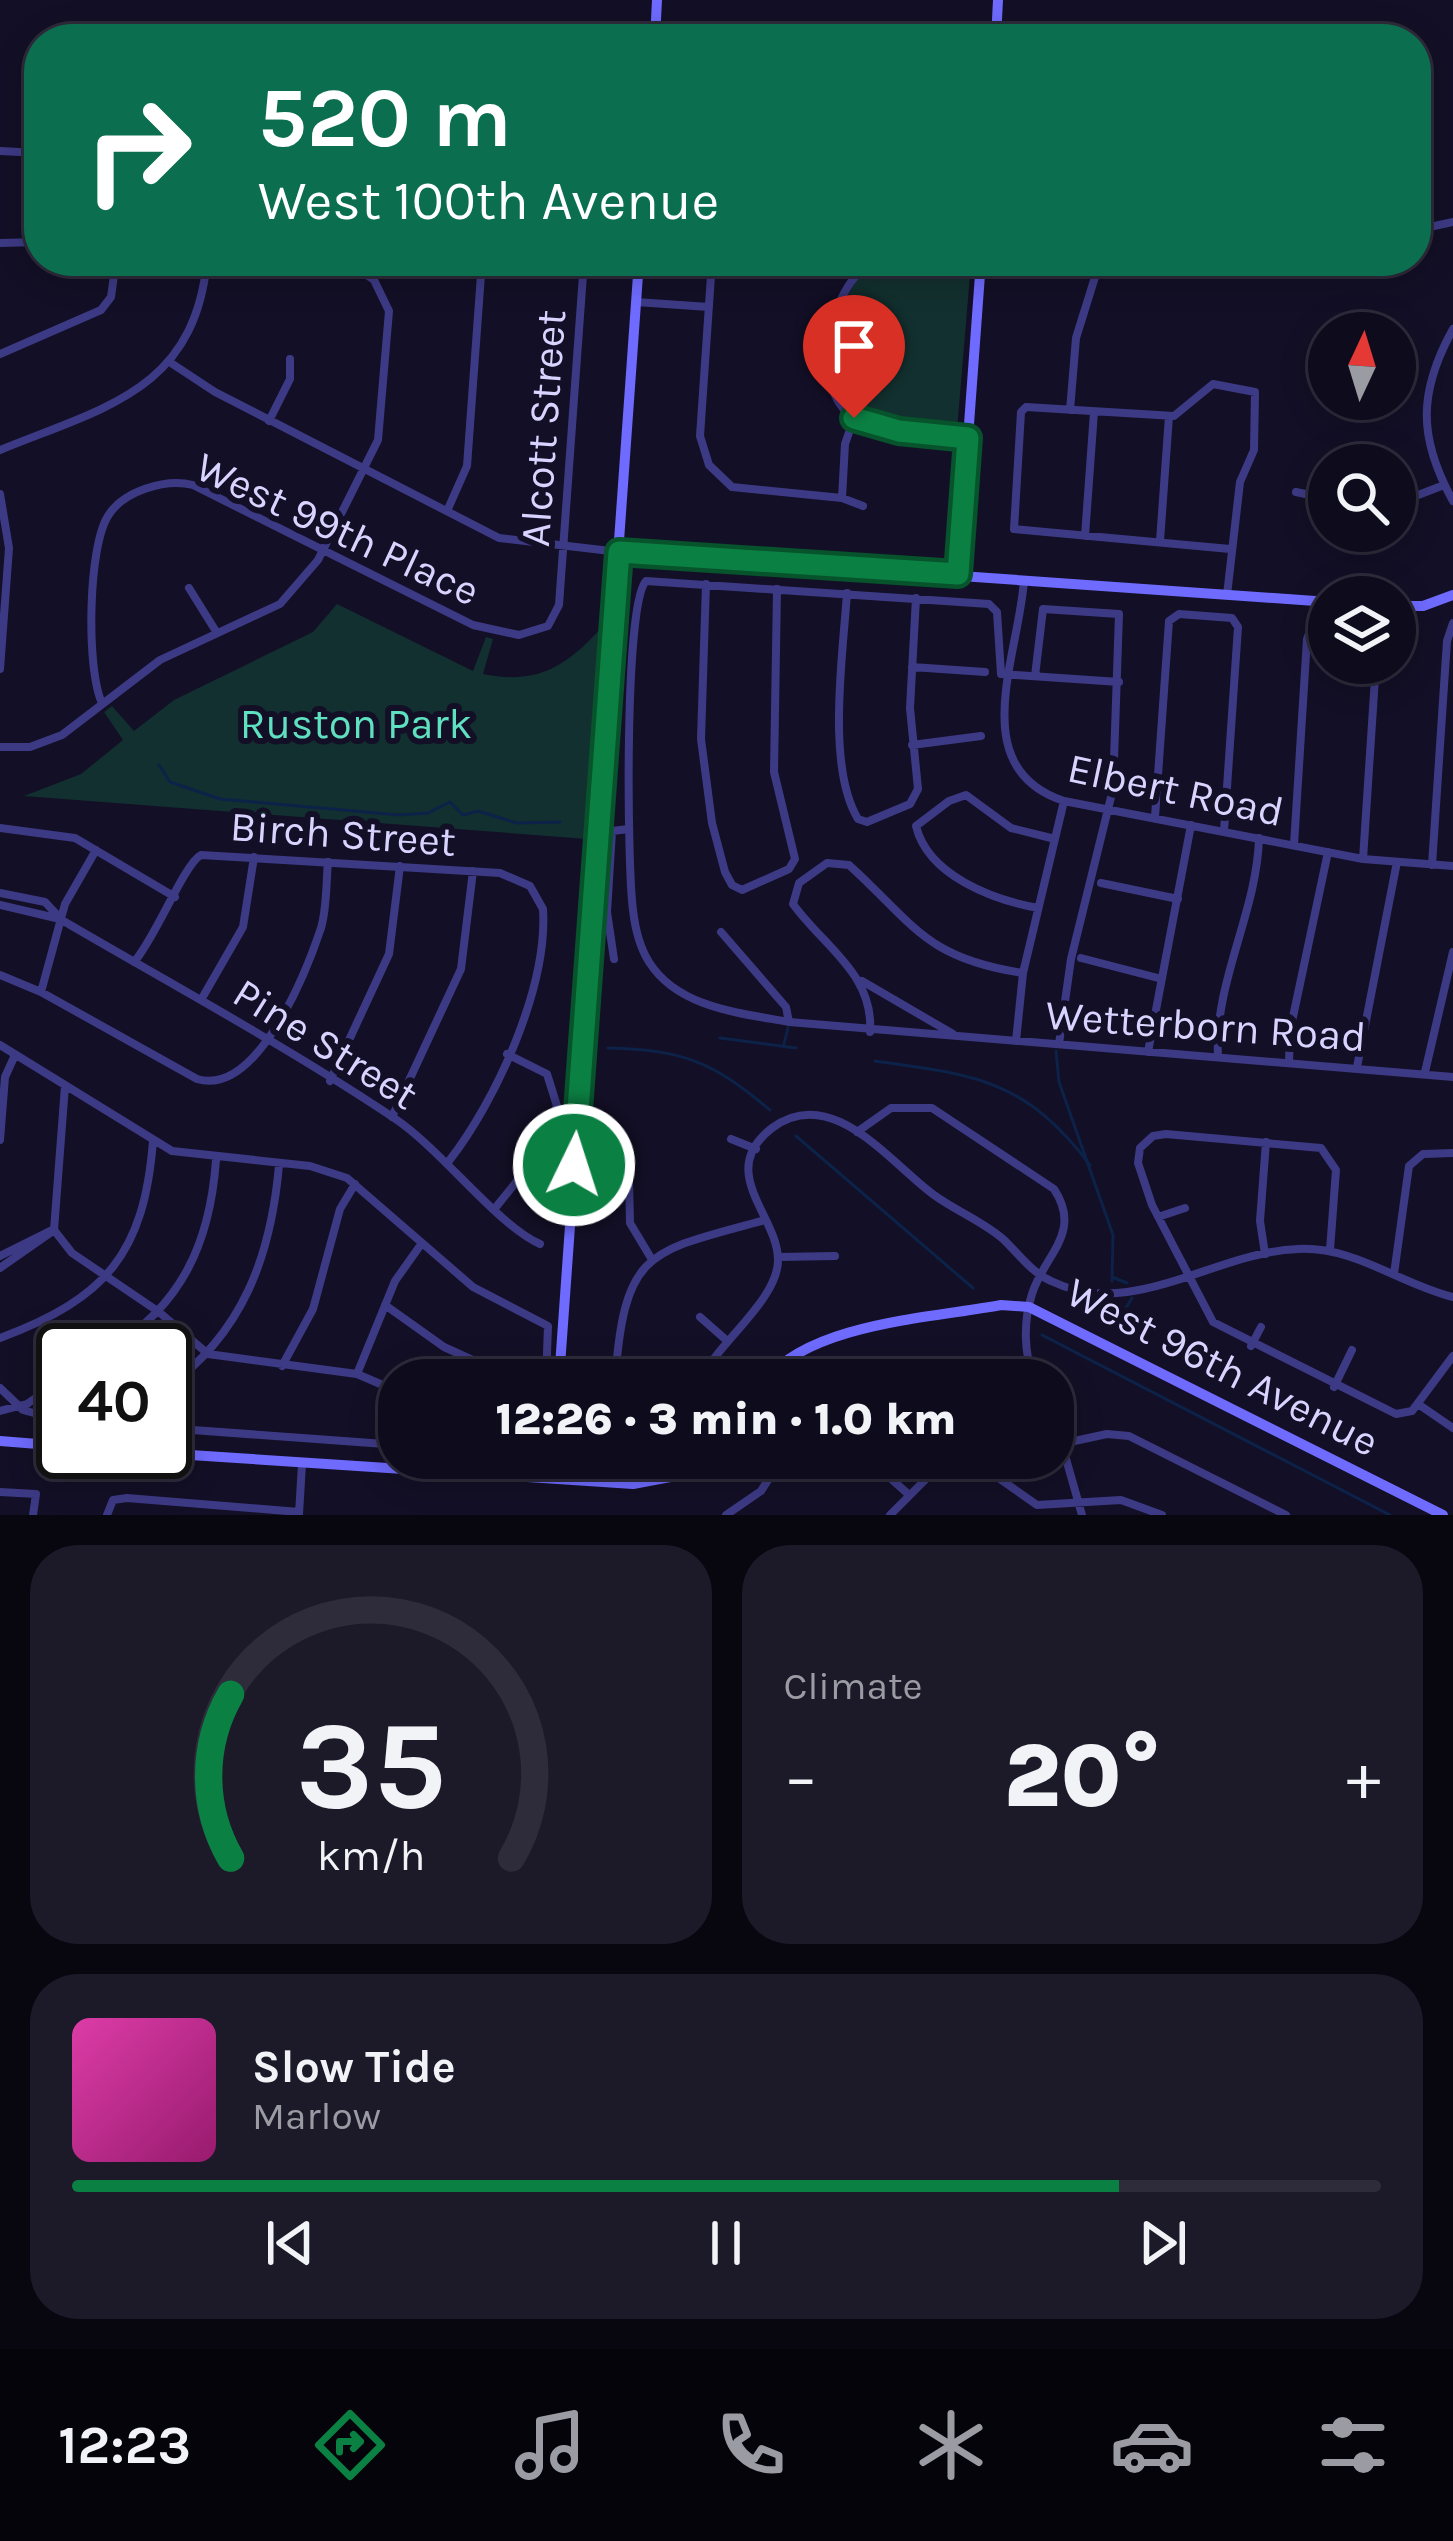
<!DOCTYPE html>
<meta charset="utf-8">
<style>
:root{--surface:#0e0b1c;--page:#1c1929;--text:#f1f3f6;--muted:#9b9ba3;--line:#2e2b3b;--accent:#0b8043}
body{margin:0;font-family:Karla,sans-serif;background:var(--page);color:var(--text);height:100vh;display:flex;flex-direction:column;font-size:45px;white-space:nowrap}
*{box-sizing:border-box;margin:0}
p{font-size:39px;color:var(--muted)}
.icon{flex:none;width:66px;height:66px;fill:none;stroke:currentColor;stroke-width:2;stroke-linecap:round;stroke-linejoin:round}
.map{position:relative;height:1515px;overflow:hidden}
.sheet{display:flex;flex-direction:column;gap:30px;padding:30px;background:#08060f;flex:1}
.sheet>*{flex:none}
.guide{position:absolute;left:24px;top:24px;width:1407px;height:252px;border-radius:48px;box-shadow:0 6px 30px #0003,0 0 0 3px var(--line);background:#0b6e4f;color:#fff;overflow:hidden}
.needle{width:78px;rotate:4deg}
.tools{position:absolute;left:1308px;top:312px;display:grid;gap:24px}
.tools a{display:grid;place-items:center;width:108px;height:108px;border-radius:50%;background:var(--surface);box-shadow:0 6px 30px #0003,0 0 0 3px var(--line);font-size:60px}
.speed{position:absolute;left:36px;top:1323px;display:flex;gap:24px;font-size:60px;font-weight:700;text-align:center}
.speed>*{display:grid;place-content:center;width:156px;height:156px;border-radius:50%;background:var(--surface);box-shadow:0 6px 30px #0003,0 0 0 3px var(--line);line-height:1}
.speed .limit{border:6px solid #111;border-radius:18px;background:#fff;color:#111}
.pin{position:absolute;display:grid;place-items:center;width:102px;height:102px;color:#fff;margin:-123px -51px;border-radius:50% 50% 50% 0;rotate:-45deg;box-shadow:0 0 12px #0007}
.pin .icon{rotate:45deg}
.me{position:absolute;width:132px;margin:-66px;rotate:4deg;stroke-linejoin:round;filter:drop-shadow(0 0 9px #0008)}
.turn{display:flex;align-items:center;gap:42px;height:252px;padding:0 36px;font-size:54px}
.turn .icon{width:156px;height:156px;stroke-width:2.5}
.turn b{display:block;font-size:84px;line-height:102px}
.big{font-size:90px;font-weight:800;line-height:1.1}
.sheet .tile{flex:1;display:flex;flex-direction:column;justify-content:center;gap:18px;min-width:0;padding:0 42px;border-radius:48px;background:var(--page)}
.sheet .dial{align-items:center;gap:0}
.dial svg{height:312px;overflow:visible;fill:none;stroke:var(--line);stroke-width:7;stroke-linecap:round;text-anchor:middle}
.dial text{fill:var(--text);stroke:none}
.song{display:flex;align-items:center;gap:36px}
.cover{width:144px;height:144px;border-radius:18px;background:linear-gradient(135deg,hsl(320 70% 55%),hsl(320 70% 35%))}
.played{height:12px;border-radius:6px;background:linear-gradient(90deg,var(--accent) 80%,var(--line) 80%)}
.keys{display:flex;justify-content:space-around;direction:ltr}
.heat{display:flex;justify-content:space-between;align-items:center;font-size:66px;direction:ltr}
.sheet .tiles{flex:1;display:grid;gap:30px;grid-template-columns:1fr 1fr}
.tile:last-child{grid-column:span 2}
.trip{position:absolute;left:378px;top:1359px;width:696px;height:120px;border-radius:48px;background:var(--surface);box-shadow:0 6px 30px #0003,0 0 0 3px var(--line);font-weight:800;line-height:120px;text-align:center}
.tab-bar{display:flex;height:192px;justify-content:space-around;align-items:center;background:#06040b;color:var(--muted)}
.tab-bar .icon{width:84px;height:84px}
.tab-bar .current{color:var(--accent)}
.tab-bar b{font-size:54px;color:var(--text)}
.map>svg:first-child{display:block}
</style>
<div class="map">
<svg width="1453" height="1515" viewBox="0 0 1453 1515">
<rect width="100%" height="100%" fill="#130f26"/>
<path fill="#12302f" d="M943,261L971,263L957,430C925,430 875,429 850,405C822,379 837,289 868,270Z
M337,604L473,671L486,637L493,639L483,674C537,685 566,667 601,628L587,839L24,796L81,774L123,740L104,712L112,706L134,731L174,700L313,632Z"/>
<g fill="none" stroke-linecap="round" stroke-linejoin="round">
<path stroke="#0c2248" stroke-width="3" d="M159,765L170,782L220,799L399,815L428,813L450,802L463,815L478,811L517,823L560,822
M720,1038L796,1048
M784,1044L788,1028
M608,1048C683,1050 712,1061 770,1110
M1056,1051L1059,1082L1113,1235L1112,1281
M875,1061C975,1075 1025,1079 1090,1165
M796,1136L973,1288
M1112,1277L1127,1283
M1117,1323L1132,1298
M1042,1335L1390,1515"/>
<path stroke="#3d3a85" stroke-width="8" d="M0,151L39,153
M1416,230L1453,222
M0,243L39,242
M712,261L700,436L709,465L732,487L842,498L863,506
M878,261C830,276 810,383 849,414C879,437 932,436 968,438
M1047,261L1094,273
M636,302L709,307
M1453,329C1418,392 1418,438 1453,501
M0,354L101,310L111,297L116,261
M171,363L215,392L499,538L619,552
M1070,410L1076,338L1100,261
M269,421L290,379V359
M0,450C105,407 194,391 207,261
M1296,492L1329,499
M0,494L9,548L0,669
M842,498L845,444L854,418
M1395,504L1444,485
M447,511L467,466L482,261
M1085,536L1094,412
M1160,541L1169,416
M1024,580C1019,656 964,768 1064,801L1363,859L1453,866
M706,584L701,739L712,823L725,872L732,885L742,890L789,869L795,859L774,772L777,589
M189,588L217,633
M847,593C843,654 826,766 858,819L867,822L910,804L918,789L910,708L916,598
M1227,595L1240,482L1254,450L1255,392L1213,384L1174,416L1026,407L1021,412L1014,529L1230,549
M912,667L985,672
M1035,676L1043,609L1119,614L1113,789L1071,959L1059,1044
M1119,682L1001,674L997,612L989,604L646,581C624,604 627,865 633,910C635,928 639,946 649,962C678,1008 740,1013 789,1022L1453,1077
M102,703C86,669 88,547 108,516C123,491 166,478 193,485L473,625L519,635L548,626L559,605L584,261
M912,745L981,736
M0,747H30L62,735L160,660L280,604L318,560L378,440L389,311L374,280L357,268L290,261
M1155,817L1169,621L1179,614L1232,618L1238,627L1224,831
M0,828L75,838L175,897
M1294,845L1307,639L1312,626L1329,624
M1363,859L1376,663
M1432,865L1447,641L1453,623
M1101,883L1178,899
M0,893L45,902L59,917
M0,905L60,919C171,984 286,1046 394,1118C441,1149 497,1225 540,1244
M1038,908C994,900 928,876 916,826L949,801L966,795L1011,828L1055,839
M721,932L786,1007L789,1022
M1081,958L1158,978
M614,959L607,912L612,831L629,829
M134,962C156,937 184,864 201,855L500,873L530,886L543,909C548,987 496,1101 449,1161
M0,975L41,992L197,1079C257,1097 306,973 321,928C327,908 326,883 328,862
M862,981L953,1034
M41,992L65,904L96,850
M201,1000L243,927L254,857
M870,1032C874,974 824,947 793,904L799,883L827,863L849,865C915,925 925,958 1023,973
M1016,1041L1023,973L1064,801
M0,1045L172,1151L310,1166L347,1178L473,1287L548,1326L546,1380
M1148,1052L1191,825
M1218,1056C1214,982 1257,912 1259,838
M1289,1062L1290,1031L1328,852
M1357,1067L1397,862
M1425,1072L1453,952
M330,1081L389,954L400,866
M392,1117L461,969L473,871
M857,1132L891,1108H932L1054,1189C1083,1233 1044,1255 1032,1294C1023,1322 1024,1353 1034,1380
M731,1139L756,1149
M0,1140L5,1077L15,1055
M629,1179L630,1223L651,1258
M496,1207L526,1170L557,1106L547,1074L507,1054
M1158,1217L1185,1208
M54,1230L72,1253L159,1312L208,1354L357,1374L399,1392
M54,1230L65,1086
M1330,1250L1336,1170L1321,1148L1166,1134L1153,1136L1140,1148L1138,1163L1152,1205L1213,1322L1396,1414L1412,1411L1453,1356
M1265,1254L1260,1221L1266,1142
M0,1256L52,1230
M778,1257L835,1256
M0,1268L53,1231
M1394,1274L1409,1166L1423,1154L1453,1153
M385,1305L444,1347L517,1380
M700,1317L725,1339
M0,1338C107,1298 144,1253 153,1141
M1251,1346L1261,1327
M109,1350C182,1305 210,1243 216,1160
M282,1366L313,1309L340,1209L355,1184
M357,1374L395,1281L422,1243
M615,1380C625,1250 647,1252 765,1220
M700,1380C720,1341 777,1300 778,1261C779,1216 715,1172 772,1128C832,1083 890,1163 934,1195C956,1211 982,1221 1003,1239C1018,1253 1032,1273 1051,1281C1133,1321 1214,1252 1298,1249C1354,1246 1400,1284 1453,1297
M1334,1387L1352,1350
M0,1388L23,1410L63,1421
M165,1389C243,1334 271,1256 279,1165
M1418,1404L1453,1428
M0,1411L27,1404L63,1379
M1053,1413L1082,1515
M165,1428L385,1444L399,1441
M1065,1443L1107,1434L1129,1436L1286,1515
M970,1458L1037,1505L1121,1500L1162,1515
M879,1468L907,1493
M0,1492L36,1494L33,1515
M299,1514L302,1464
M107,1515L113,1500L127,1498L299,1512
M726,1515L761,1491L782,1458
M890,1515L947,1458"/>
<path stroke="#6f6bff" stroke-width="10" d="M655,39L657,0
M996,39L998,0
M619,552L1329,602
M958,574L981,261
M1395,606H1423L1453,595
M559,1380L639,261
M766,1380C811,1323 932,1318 1001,1305L1029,1307L1443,1515
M0,1441L63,1446
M144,1452L633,1484L681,1475L709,1458
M552,1478L553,1458"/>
</g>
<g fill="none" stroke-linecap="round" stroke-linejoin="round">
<defs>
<path id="route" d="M574,1165L619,552L958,574L968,438L899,431L854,418"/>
</defs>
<use href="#route" stroke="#07532c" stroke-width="30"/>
<use href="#route" stroke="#0b8043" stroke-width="21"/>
</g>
<g text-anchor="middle" stroke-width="12" stroke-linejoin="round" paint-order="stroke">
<g font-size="42" fill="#d9d4ff" stroke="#130f26">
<text transform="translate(542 428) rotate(-86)" y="15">Alcott Street</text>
<text transform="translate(338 528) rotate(25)" y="15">West 99th Place</text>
<text transform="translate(1176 789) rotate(12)" y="15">Elbert Road</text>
<text transform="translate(343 833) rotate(4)" y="15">Birch Street</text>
<text transform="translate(1206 1025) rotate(4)" y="15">Wetterborn Road</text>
<text transform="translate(326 1043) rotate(32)" y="15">Pine Street</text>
<text transform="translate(1223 1366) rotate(27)" y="15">West 96th Avenue</text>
</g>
<g font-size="42" fill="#5fe0c0" stroke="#130f26">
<text x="356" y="738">Ruston Park</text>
</g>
</g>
</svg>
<div class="tools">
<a><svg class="needle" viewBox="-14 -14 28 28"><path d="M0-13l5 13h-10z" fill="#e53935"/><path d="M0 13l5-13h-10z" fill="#9b9ba3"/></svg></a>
<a><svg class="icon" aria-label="search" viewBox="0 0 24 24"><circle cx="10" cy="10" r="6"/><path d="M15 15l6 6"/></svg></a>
<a><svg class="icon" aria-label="layers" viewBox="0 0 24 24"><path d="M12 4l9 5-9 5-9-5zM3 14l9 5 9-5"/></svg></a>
</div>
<div class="speed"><div class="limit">40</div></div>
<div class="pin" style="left:854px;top:418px;background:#d93025"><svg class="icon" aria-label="arrive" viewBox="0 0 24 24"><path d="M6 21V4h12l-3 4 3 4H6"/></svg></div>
<svg class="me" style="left:574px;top:1165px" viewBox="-20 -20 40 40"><circle r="17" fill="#0b8043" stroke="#fff" stroke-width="3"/><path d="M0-11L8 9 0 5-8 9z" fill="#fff"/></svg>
<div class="trip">12:26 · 3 min · 1.0 km</div>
<div class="guide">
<div class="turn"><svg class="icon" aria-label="right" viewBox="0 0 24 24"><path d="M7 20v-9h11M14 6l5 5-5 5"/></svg><div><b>520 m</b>West 100th Avenue</div></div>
</div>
</div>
<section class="sheet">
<div class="tiles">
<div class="tile dial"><svg viewBox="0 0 100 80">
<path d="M14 69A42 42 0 1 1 86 69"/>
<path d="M14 69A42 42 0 0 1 14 27" stroke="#0b8043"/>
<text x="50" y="56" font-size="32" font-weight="700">35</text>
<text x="50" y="72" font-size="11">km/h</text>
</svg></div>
<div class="tile"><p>Climate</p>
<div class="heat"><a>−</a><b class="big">20°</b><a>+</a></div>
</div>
<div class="tile">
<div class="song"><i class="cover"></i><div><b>Slow Tide</b><p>Marlow</p></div></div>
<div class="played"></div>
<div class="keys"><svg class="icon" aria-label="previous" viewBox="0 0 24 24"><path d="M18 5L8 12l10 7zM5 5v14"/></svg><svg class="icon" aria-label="pause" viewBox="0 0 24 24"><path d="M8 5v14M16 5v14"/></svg><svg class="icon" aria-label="next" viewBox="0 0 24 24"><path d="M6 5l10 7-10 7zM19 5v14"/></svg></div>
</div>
</div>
</section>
<nav class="tab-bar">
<b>12:23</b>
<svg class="icon current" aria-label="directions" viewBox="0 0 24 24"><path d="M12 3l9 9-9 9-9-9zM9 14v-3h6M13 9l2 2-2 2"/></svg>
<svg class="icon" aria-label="music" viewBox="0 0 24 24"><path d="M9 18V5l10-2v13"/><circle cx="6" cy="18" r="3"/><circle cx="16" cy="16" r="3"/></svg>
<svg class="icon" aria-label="phone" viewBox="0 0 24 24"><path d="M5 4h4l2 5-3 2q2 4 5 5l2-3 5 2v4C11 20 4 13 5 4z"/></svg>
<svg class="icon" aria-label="climate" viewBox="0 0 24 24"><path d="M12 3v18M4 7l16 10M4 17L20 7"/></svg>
<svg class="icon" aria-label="car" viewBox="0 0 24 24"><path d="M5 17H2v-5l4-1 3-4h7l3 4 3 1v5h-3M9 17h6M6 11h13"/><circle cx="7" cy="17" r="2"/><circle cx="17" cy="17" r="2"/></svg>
<svg class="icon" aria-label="filters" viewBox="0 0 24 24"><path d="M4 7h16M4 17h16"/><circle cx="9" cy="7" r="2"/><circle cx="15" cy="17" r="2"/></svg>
</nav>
